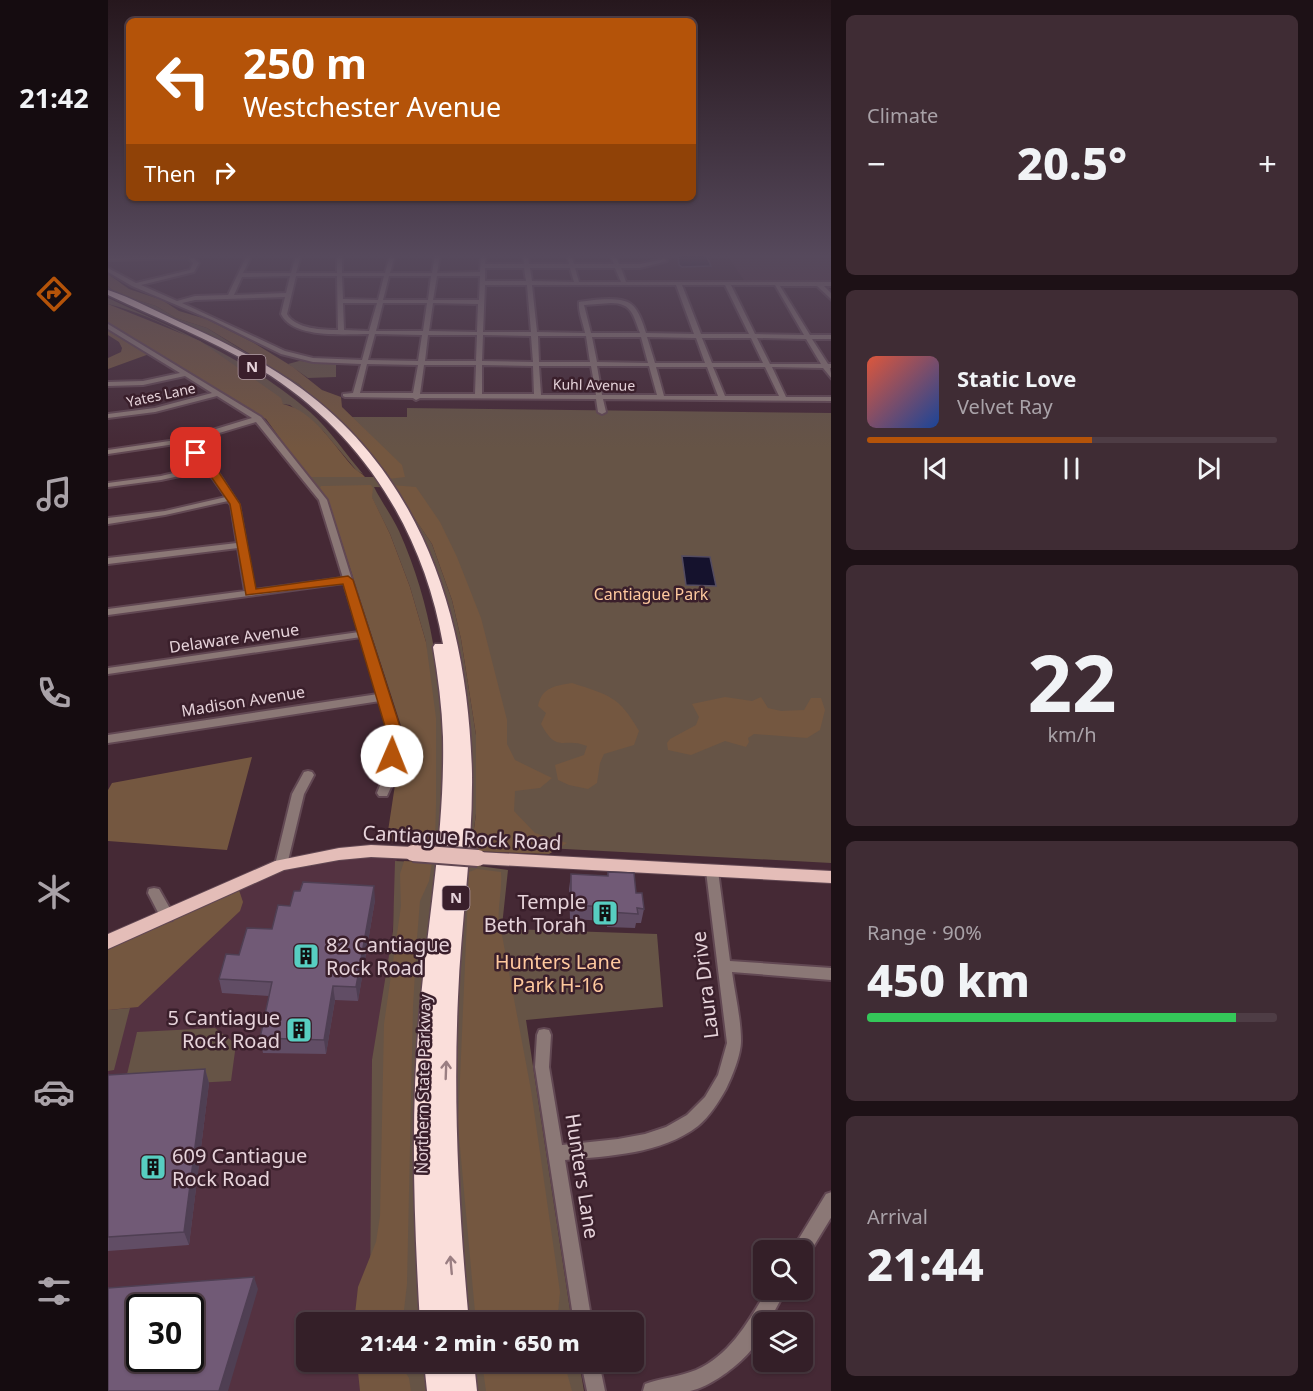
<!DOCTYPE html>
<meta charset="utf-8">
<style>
:root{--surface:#341f28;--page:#3f2c34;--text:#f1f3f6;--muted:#a9a2a8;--line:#4e3d45;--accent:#b45309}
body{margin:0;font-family:"Noto Sans",sans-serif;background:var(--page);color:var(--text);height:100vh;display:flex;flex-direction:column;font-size:22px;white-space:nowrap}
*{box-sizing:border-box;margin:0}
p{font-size:20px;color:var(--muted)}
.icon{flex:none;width:33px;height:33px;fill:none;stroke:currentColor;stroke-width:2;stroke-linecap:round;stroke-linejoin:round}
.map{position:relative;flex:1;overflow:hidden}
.details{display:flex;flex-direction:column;gap:15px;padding:15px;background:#1d1116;width:482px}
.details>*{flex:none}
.banner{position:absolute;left:18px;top:18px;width:570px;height:183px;border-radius:9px;box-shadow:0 2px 4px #0004,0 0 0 2px var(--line);background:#b45309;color:#fff;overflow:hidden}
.fabs{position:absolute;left:645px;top:1240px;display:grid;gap:12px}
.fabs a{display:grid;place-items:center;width:60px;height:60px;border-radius:9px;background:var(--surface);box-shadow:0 2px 4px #0004,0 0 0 2px var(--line);font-size:30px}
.speed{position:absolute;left:18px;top:1294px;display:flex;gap:12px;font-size:30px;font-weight:700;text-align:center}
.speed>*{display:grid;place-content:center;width:78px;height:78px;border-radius:50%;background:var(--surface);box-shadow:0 2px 4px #0004,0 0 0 2px var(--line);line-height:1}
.speed .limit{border:3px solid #111;border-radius:9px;background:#fff;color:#111}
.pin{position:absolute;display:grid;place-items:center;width:51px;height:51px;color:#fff;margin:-26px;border-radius:12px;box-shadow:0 3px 9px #0006}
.me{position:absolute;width:66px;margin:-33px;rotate:1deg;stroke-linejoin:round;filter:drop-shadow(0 0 4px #0008)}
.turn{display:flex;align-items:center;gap:21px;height:126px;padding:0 18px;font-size:27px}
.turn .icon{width:78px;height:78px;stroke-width:2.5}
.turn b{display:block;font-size:42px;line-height:51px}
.then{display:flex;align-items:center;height:57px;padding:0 18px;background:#0003;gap:12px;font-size:22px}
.big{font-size:45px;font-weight:800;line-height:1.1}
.details .widget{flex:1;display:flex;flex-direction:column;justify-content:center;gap:9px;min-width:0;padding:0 21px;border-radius:9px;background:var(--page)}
.details .dial{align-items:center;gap:0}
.dial b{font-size:78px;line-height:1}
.song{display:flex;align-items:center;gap:18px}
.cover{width:72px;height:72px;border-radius:9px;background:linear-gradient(135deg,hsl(10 70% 55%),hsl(220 70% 35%))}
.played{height:6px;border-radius:3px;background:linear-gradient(90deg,var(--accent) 55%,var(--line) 55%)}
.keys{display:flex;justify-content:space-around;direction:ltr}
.heat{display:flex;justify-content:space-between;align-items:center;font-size:33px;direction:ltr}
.charge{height:9px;border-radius:4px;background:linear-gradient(90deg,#34c759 90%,var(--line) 0)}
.trip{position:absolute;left:188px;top:1312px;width:348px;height:60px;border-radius:9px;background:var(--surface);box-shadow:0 2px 4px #0004,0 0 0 2px var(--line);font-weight:800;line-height:60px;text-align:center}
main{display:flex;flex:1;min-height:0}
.tab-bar{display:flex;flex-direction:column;width:108px;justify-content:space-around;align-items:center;background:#150c10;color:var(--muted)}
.tab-bar .icon{width:42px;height:42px}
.tab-bar .current{color:var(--accent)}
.tab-bar b{font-size:27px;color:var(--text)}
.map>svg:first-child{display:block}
</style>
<main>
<nav class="tab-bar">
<b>21:42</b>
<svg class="icon current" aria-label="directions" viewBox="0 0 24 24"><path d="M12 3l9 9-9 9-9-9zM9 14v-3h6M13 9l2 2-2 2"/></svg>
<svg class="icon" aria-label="music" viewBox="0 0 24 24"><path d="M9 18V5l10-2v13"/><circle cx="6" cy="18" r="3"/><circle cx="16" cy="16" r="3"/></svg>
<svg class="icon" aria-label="phone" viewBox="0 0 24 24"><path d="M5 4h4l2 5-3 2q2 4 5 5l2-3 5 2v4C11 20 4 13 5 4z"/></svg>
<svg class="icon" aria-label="climate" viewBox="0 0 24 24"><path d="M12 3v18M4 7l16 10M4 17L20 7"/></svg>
<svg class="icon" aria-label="car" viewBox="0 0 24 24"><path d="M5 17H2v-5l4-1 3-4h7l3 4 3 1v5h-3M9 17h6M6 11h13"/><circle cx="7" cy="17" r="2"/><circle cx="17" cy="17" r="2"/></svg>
<svg class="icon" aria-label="filters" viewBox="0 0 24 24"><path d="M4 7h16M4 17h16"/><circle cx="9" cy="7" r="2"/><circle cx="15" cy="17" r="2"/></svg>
</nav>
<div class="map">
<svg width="724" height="1391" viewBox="0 0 724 1391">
<rect width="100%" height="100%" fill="#452935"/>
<path fill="#543241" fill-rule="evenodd" d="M619,255H723V282H637Z
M289,853L263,1323H198V1362H266L268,1391H0V942L173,865ZM32,1308H82V1359H32Z"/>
<path fill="#665446" d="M0,286L8,293L48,306L68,318L99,328L151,361L163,365L191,384L213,403L279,473L289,477L231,417H299V408L723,413V863L382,845L363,621L298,488L266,487C273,501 284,516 291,531C336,631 340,741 331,849L324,848L318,642L302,587L282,534L263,496L219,500L200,477H278L228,421L148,359L114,341L7,293L0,289Z
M0,298C71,331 142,360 202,412C223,431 237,453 255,474L249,471L216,432L182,405L175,404C123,361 66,321 0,304Z
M191,361L228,363V377L200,378L180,364Z
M288,490L324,544L344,600L353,639L368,735V814L363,851L358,850C358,784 364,704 349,639C336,586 314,538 288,490Z
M287,861L330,863L317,1323H263L262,1303L264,1060L285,931Z
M357,864L400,870L394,926L400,929L549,934L555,1007L418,1020L464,1323H360L343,1076Z
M22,1008L6,1070L0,1071V1010Z
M107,1028L128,1044L123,1081L16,1087L29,1032Z
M266,1362H320L323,1391H268Z
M365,1362H471L476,1391H369Z"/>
<path fill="#745740" d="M0,274L21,289L54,300L71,311L98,319L146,343L185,367L214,390L233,397L234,407L294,465L297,477L280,479L279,473L264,456L191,384L99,328L68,318L48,306L8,293L0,286Z
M0,304L92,341L173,398L175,404C206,411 226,446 246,468C250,472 254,473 257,477H200L158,419L0,323Z
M0,326L44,353L0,369V358L13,352L14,348L11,342L0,335Z
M263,485L265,488L264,497L282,534L302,587L318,642L328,718V805L327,842L324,848L283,841L280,831L295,732L222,506L212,488L213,486Z
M284,485L308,487L332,522L349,557L373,618L399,720V744L407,760L444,778L432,788L407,791L406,811L427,833L459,843L441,854L363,851L368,814V735L353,639L344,600L324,544Z
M464,683C501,695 511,696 531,731L526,745L496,754L492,763L489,783L480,789L461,785L450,780L447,765L476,755L479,746C455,736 450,755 433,724L438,713L430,706C434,687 447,686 464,683Z
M617,697L644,701L653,697L660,708L673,711L696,710L703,698H713L717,710L712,730L699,738L646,734L640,738L641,742L638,747L617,741L583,755L560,750L559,743L562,739L588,725L591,717L584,704Z
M144,757L119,850L0,841V790L4,783Z
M296,861L324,863L321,881L312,901L309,938L305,1007L299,1284L296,1310L286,1323H246L250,1287L268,1242L272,1216L276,1024L293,906L292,874Z
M369,869L393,872C395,893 386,915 394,935L423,1090L452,1292L449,1323H368L350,1125L361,872Z
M129,884L135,902L132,911L30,1007L0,1010V941Z
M249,1362H291L301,1378L303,1391H252Z
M374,1362H456L464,1391H378Z"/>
<path fill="#15122d" stroke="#544c61" stroke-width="1.5" d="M570,255H598L603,266L574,267L571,265Z
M574,556L602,557L608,586L578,585Z"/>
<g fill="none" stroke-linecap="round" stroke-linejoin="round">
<defs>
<path id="minor" d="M82,255L91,263L86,272L33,285L69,301L87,296L120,295L139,255H144L135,273H183L188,255H193L188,273H229V255H234V273H277L282,255H287L282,273H324L327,255H332L329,273L372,272L373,255H378L377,264H416L415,255H420L421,264H461L459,255H463L466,264H506L502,255H507L511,264H532L556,259L559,261L532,268H513L518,282H724V286H716L724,294V300L709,286H672L702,335H724V339H704L720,364H724V368H722L724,379L715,368L664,367L678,397H724V401L495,399L498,412L494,414L490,412L488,399L312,398L308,400L305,398L237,397L235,396V394L245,393L253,364L205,362L173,354L104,320L24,286L0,272V268L28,283L82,270L85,263L80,258L0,260V256ZM377,268H416L418,281H377ZM422,268H462L466,282L424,281ZM467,268H507L513,282H471ZM182,276L178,293L126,295L134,277ZM188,276H229L230,330C215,330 187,329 179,314ZM234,276H276L270,300L235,299ZM281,276H323L320,300H275ZM329,276H372L371,300H325ZM377,285H419L423,332H375ZM424,285H568L586,334L538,333C535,324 531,310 523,304C513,296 483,300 471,302C470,312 475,322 477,333L429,332ZM574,285H617L641,334H593ZM623,285H667L696,335L647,334ZM177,297L173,314C185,339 237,334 261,334L254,360L205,358L177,351L74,303L87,300ZM235,303H269L261,331L236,330ZM275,303H319L315,331H268ZM325,303L370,304L369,332L321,331ZM503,303C524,303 525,315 532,333H483L476,305ZM267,334L314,335L310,361L260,360ZM320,335H369L368,361H317ZM375,335L423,336L425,362L374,361ZM430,336H478L482,362H431ZM484,337H533L540,363L489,362ZM539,337L588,338L597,363H547ZM594,338H643L655,363H604ZM649,338L698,339L713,364H662ZM259,364L310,365L305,393H252ZM316,365H368L367,394H312ZM374,365L425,366L426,394H374ZM431,366H483L488,395H433ZM489,366H541L549,395H494ZM548,367H599L610,396H556ZM605,367H657L671,396H617Z
M0,324L153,417L219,500L292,733L287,778L279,796H271L269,793L275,778L282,733L272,701L0,743V735L270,694L253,637L0,674V668L251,632L236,583L0,615V609L137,591L130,548L0,564V558L129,543L123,505L120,501L57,515L0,524V518L57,511L118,497L99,470L53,480L0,487V483L53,476L95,466L74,443L0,454V450L75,439L144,418L109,396L47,412L0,418V414L47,408L104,393L77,376L35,385L0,386V382L35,381L72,373L0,329ZM148,422L211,500L235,578L146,590L131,505L109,471L81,442Z
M200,771L204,772L206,775L196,794L179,865L177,868L173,870L169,868L167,865L184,794L196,772Z
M604,866L608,868L610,871L622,961L724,968V980L624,972C627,995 633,1018 633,1041C633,1055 624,1077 618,1089C610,1103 602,1116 590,1126C554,1154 501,1156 457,1160L484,1323H466L427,1067L429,1035L431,1030L436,1029L441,1030L443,1035L441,1067L454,1145L510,1139L537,1134L558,1127L579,1115L597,1097L610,1075L619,1043L598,871L600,868Z
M46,888L51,889L64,912L66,916L64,920L59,921L54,920L40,893L41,889Z
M724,1192V1216L699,1257L694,1259V1251H684L687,1245L718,1194Z
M659,1290H678L660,1323H656C656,1349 606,1387 582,1391C567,1391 550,1391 535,1391L537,1384C553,1378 571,1377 588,1370C622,1355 641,1321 659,1290Z
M473,1362H491L497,1391H479Z"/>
<path id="major" d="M263,845L305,847L311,849L313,853L311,857L305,859L263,857L231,860L176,870L0,949V934L167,861L231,848Z
M370,852L724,871V883L370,864L364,862L362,858L364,854Z"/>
<path id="highway" d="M0,290C24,298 48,311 72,322C114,341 156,361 194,389C318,480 360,625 364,773C365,848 353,922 350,997C345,1106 351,1214 361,1323H312C306,1218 302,1114 312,1009C320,919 337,829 335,737C334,707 330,677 325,647L327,644H335C316,534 257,438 163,376C112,343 55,321 0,295Z
M316,1362H366L369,1391H319Z"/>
</defs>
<use href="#minor" stroke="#624853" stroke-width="4"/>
<use href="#major" stroke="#624853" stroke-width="2"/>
<use href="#highway" stroke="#624853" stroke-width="3"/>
<use href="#minor" fill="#8b7876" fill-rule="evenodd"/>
<use href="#major" fill="#e4bdb8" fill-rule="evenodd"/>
<use href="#highway" fill="#fadeda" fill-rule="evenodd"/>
<defs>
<path id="major-bridge" d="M305,853L370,858"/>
</defs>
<use href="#major-bridge" stroke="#624853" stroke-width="20" stroke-linecap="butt"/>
<use href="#major-bridge" stroke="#e4bdb8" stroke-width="16"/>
</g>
<path fill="#614d65" d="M500,872L528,893L536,909L533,923H528L527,928L499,927V921L462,919L461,889L463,874L499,876Z
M267,900L250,1001L227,1000L218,1054L155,1053L152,1038L161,996L114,993L111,979L131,955L164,929L182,906Z
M97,1069L101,1083L81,1245L0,1251V1075Z"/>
<path fill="#4f3f53" d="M266,886L267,900L250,1001L248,987Z
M225,986L227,1000L218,1054L216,1040Z
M97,1069L101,1083L81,1245L76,1232Z
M146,1277L150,1289L120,1391H111Z"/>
<path fill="#715a76" stroke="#4f3f53" stroke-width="1.5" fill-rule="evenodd" d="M500,872L526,873L528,893H534L536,909L529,908L530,914L501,912V907L463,905V874L500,876Z
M195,882L266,886L248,987L225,986L216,1040L152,1038L164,982L111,979L118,954L131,955L139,928L164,929L170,905L182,906L186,891H192Z
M97,1069L76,1232L0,1237V1075Z
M146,1277L111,1391H0V1288ZM32,1308H82V1359H32Z"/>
<defs><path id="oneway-shaft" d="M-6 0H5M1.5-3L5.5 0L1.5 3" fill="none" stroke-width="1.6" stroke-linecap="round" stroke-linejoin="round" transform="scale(1.5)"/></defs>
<g stroke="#9a7e82">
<use href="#oneway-shaft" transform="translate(338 1070) rotate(-88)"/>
<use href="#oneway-shaft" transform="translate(343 1265) rotate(-95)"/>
</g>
<linearGradient id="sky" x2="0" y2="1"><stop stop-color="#26171d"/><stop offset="0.57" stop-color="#56495c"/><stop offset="1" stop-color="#56495c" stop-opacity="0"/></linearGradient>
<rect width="724" height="449" fill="url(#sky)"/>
<path fill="#b45309" stroke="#753606" stroke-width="1.5" d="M84,450H91L110,471L132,504L148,589L240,576L245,580L294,733L289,759H279L277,756L279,733L235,584L138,595L122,504L102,475L83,453Z"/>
<defs>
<symbol id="building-square" viewBox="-11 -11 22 22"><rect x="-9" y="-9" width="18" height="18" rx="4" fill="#57cec1" stroke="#3a1f2b"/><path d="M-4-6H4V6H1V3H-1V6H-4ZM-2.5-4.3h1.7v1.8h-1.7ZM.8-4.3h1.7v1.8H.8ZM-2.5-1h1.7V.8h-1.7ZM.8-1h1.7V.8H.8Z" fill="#111"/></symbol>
</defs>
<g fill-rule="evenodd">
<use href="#building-square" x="482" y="898" width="30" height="30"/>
<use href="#building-square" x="183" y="941" width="30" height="30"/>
<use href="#building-square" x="176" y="1015" width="30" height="30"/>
<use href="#building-square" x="30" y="1152" width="30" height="30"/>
</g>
<g text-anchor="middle" stroke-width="5" stroke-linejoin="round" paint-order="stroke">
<g font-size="14" fill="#e6d3da" stroke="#3a1f2b">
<text transform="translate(486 385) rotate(1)" y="5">Kuhl Avenue</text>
<text transform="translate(53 395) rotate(-12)" y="5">Yates Lane</text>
</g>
<g fill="#3a1f2b" stroke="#b29da6" stroke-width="1.5">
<rect x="130.5" y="355" width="27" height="24" rx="4.5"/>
<rect x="334.5" y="886" width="27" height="24" rx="4.5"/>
</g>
<g font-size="15" font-weight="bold" fill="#e6d3da">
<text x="144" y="372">N</text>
<text x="348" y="903">N</text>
</g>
<g font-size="16" fill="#fec89e" stroke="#3a1f2b">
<text x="543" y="600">Cantiague Park</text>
</g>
<g font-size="16" fill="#e6d3da" stroke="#3a1f2b">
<text transform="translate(126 638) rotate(-8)" y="6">Delaware Avenue</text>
<text transform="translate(135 701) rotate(-9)" y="6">Madison Avenue</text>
<text transform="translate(315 1084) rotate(-89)" y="6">Northern State Parkway</text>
</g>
<g font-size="20" fill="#e6d3da" stroke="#3a1f2b">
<text transform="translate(354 838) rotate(3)" y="7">Cantiague Rock Road</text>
<text transform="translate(597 985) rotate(-97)" y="7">Laura Drive</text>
<text transform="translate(474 1176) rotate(81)" y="7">Hunters Lane</text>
</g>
<g font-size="20" fill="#e6d3da" stroke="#3a1f2b" text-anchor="end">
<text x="478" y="909">Temple<tspan x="478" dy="23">Beth Torah</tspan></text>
<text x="218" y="952" text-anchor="start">82 Cantiague<tspan x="218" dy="23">Rock Road</tspan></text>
<text x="172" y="1025">5 Cantiague<tspan x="172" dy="23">Rock Road</tspan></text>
<text x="64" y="1163" text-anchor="start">609 Cantiague<tspan x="64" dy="23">Rock Road</tspan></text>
</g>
<g font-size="20" fill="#fec89e" stroke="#3a1f2b">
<text x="450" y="969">Hunters Lane<tspan x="450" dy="23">Park H-16</tspan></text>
</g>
</g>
</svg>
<div class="fabs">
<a><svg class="icon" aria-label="search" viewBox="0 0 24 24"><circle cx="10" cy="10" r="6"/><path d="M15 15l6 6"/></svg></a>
<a><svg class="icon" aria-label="layers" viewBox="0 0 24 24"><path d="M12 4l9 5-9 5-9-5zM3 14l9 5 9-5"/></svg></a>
</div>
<div class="speed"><div class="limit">30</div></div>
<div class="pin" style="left:88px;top:453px;background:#d93025"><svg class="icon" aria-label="arrive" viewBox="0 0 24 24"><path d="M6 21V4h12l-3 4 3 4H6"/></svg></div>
<svg class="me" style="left:284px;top:756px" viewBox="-20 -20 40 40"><circle r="19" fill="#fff"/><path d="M0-13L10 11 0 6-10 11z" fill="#b45309"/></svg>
<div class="trip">21:44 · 2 min · 650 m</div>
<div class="banner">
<div class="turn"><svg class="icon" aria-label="left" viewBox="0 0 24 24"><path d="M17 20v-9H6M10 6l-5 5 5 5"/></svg><div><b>250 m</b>Westchester Avenue</div></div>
<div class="then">Then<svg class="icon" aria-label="right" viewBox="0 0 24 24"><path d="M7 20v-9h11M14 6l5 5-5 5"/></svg></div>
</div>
</div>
<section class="details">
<div class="widget"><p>Climate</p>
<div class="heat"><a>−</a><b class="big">20.5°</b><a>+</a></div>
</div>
<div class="widget">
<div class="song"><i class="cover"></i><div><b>Static Love</b><p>Velvet Ray</p></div></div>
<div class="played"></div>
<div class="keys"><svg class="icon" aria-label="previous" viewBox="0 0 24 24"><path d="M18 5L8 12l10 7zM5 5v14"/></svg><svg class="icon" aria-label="pause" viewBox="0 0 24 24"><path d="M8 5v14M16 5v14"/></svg><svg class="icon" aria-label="next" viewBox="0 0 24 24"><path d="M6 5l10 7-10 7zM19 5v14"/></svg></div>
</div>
<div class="widget dial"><b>22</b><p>km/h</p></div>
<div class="widget"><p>Range · 90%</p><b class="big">450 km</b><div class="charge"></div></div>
<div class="widget"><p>Arrival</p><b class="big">21:44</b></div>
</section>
</main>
